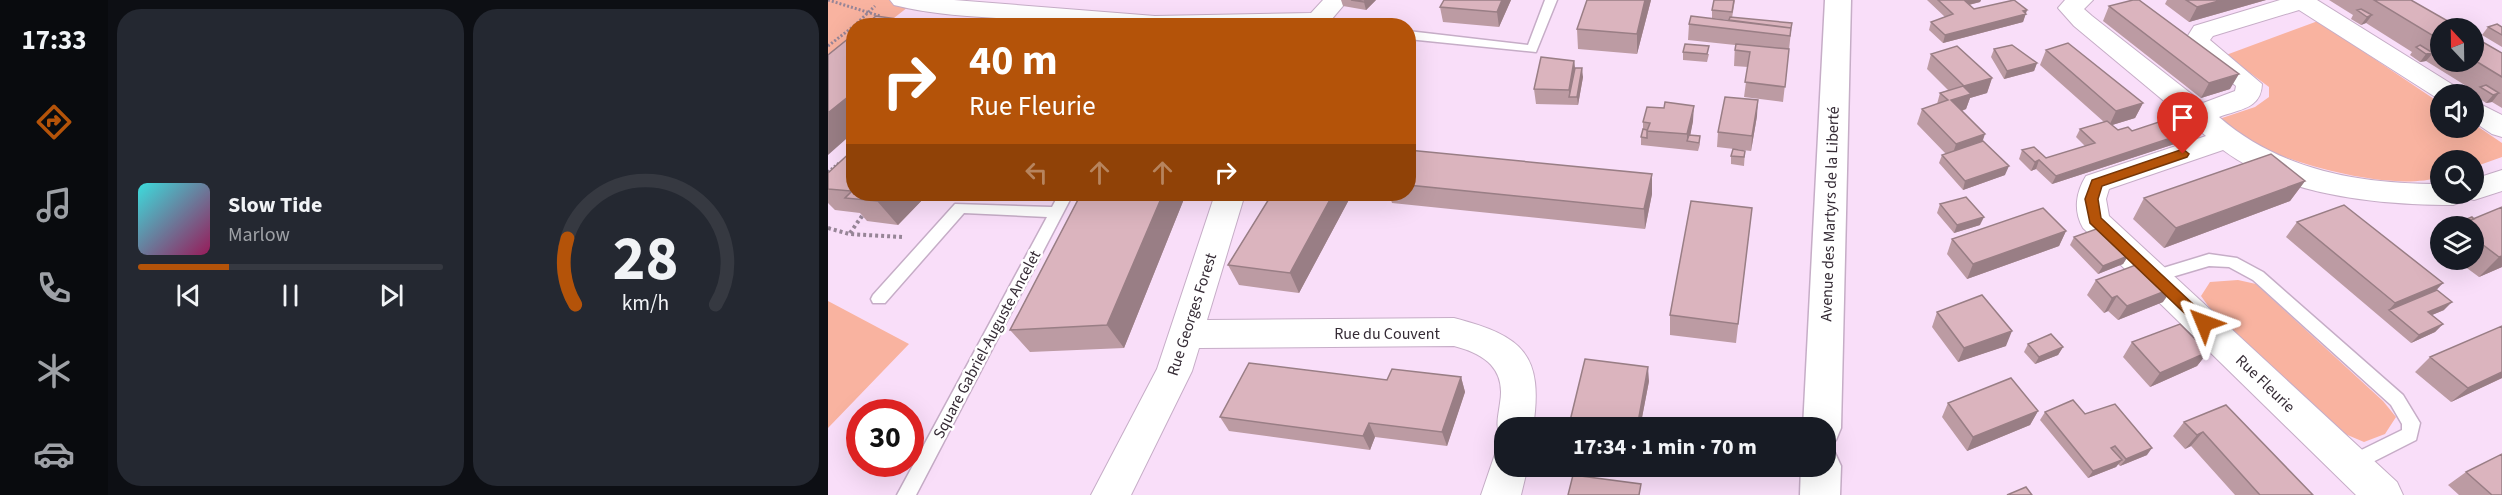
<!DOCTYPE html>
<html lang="fr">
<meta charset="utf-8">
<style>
:root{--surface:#171b24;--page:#242831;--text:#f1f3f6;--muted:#9ea1a6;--line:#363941;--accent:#b45309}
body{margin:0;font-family:"Source Sans 3",sans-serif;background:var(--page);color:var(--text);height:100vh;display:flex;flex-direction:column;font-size:22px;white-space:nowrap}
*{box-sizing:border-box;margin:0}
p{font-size:20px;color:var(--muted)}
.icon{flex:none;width:33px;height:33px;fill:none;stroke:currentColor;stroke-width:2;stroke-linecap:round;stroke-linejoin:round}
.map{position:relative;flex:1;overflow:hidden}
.panel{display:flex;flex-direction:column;gap:9px;padding:9px;background:#0d0f14;width:720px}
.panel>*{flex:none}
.guide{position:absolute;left:18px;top:18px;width:570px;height:183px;border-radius:24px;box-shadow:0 6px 24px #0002;background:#b45309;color:#fff;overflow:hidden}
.needle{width:39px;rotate:338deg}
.fabs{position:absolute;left:1602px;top:18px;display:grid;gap:12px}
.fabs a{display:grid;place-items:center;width:54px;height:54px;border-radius:50%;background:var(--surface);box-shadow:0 6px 24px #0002;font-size:30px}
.speed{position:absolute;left:18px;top:399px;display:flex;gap:12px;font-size:30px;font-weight:700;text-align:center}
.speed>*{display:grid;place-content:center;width:78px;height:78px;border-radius:50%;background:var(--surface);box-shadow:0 6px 24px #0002;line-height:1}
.speed .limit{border:9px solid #d22;background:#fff;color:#111}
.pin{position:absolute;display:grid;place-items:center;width:51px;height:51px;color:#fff;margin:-62px -26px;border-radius:50% 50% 50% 0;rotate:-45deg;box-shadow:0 0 6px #0007}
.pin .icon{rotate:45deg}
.me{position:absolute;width:66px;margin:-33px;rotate:314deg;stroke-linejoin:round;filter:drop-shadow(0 0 4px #0008)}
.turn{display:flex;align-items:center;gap:21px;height:126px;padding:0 24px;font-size:27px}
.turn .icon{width:78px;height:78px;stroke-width:2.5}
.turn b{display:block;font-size:42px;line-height:51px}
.lanes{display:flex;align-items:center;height:57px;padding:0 24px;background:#0003;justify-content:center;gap:30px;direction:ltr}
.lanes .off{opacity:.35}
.panel .tile{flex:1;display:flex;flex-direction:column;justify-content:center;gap:9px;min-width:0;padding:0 21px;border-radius:24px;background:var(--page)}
.panel .dial{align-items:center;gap:0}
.dial svg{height:156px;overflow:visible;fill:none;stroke:var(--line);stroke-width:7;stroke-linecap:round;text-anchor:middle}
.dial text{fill:var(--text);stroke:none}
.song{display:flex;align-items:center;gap:18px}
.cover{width:72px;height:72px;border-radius:9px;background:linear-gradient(135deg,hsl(180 70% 55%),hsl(330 70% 35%))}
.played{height:6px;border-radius:3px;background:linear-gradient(90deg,var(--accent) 30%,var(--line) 30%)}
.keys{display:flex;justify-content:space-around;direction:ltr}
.panel .tiles{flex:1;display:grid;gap:9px;grid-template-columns:repeat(2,1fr)}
.trip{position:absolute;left:666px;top:417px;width:342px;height:60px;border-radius:24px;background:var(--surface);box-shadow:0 6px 24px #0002;font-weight:700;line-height:60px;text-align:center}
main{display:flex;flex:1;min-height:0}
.menu{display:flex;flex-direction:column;width:108px;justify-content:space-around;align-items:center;background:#090b0e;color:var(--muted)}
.menu .icon{width:42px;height:42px}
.menu .active{color:var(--accent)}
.menu b{font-size:27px;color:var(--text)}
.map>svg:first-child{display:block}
</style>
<main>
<nav class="menu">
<b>17:33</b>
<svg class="icon active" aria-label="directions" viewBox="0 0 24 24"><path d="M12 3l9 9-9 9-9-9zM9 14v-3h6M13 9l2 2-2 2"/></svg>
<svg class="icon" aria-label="music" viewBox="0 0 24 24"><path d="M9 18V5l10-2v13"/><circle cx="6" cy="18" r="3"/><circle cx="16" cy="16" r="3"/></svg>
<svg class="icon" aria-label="phone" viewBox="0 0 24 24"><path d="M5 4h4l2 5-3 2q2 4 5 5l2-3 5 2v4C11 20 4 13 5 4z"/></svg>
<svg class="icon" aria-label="climate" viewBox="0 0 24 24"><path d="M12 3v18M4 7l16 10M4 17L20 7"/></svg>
<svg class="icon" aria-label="car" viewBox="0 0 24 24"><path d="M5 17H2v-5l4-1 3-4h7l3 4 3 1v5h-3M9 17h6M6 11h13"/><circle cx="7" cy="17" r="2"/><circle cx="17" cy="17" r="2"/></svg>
</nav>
<section class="panel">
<div class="tiles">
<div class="tile">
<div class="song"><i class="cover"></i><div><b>Slow Tide</b><p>Marlow</p></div></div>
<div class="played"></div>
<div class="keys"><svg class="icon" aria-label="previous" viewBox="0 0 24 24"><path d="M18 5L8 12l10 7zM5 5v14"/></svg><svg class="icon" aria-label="pause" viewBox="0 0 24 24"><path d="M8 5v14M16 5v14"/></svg><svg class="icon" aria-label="next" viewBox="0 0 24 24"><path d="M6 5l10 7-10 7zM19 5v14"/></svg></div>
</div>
<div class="tile dial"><svg viewBox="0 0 100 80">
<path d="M14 69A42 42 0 1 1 86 69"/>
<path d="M14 69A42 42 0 0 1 10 35" stroke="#b45309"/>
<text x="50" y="56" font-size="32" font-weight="700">28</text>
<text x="50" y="72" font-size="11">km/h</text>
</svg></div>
</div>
</section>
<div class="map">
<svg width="1674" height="495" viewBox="0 0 1674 495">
<rect width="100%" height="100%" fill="#f9def9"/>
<path fill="#f9b3a0" d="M0,0H89L57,25L26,26L25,52L0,72Z
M1490,21L1612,103V128H1646V124L1674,143V157L1646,167V160H1612V177C1566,192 1472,166 1429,146C1415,139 1403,128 1391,119L1427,107L1441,97V87L1398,55Z
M1410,280L1428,284L1555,401L1568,417L1557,434L1536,442L1503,428L1386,314L1373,296L1382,282Z
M0,301L81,344L0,428Z"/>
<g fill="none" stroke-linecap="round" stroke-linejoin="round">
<defs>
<path id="lane" d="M717,0H729L708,52L580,39V31L700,45Z
M231,194H245L88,495H69L219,217L136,213L57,303H45L43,299L45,295L127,204L224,207Z
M1381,254L1409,258L1435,272L1575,395L1592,423L1588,440L1529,470L1523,472L1517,470L1514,464L1517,458L1574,430V424L1563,405L1425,280L1401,267L1381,266L1327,282L1322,280L1319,276L1322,272Z"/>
<path id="street" d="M62,0H126L327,16L483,13L495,0H520L498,26C393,26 288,27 183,19C144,16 104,15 66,5Z
M1237,0H1265L1256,9L1264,16L1375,103L1407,91L1408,86L1356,42L1366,26L1452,0H1489L1630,88L1634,94H1612V100L1471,10L1385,36L1382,40L1434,84C1433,109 1412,109 1391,117C1453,171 1533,184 1612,184V194H1646V179L1674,170V191L1646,200L1638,198L1636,201L1625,205C1551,205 1456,196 1395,150L1281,189L1278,199L1281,216L1569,482L1575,495H1528L1255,228C1245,211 1248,192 1258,176L1378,136L1246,26L1230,8Z
M1646,101L1674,115V137L1664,134L1646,122Z
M387,194H417L379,320L626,318C695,336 716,354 705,428H676V441L673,439C667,426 670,418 672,403C678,369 657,354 626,346L371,348L364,371L303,495H263L329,369Z
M676,450V466H700L693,495H653L667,454Z"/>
<path id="secondary" d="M997,0H1023L1013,428L1008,440L998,444V428H975Z
M998,450L1007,453L1013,466L1012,495H972L973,466H998Z"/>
</defs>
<use href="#lane" stroke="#c6adc7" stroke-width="3"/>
<use href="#street" stroke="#c6adc7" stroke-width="2"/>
<use href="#secondary" stroke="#c6adc7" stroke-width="3"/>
<path stroke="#978597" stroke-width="3" stroke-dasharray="2 2" stroke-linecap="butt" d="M0,0L52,16
M26,26L47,6
M0,46L26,26
M0,172L11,163
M33,218L36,214"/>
<path stroke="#978597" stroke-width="4" stroke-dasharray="3 3" stroke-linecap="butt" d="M0,228L21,234L74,237
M22,233L34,216"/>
<use href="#lane" fill="#fff" fill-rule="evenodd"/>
<use href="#street" fill="#fff" fill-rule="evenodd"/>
<use href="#secondary" fill="#fff" fill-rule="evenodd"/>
</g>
<path fill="#bc9ba3" d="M513,0H548L538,10L515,6Z
M616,0H683L671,27L615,22L612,7Z
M823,0L809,54L750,49L749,29Z
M907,0L904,18L964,23L955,102L916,97L920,67L906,66L907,45L860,40L861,24L901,20L884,18V10Z
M1099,0H1153L1152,2L1141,5L1146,9L1199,10L1195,22L1115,43L1101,30L1103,22L1117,17Z
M1339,0H1438L1361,22L1337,4Z
M1501,0H1583L1612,28V62H1646V37L1674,53V108L1664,102L1658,103L1646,95L1648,92L1598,61L1592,62L1582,55L1584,52L1538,23L1533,25L1523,19L1525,15Z
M1281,6L1402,89L1373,98L1275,21Z
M1660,27H1674V47L1654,35Z
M1166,49L1209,63L1206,71L1176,79L1163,57Z
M1218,50L1315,103L1307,118L1284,125L1290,130L1304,131L1362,139L1224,184L1208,169L1203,171L1191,159L1194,150L1218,158L1257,146L1248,137L1252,129L1276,122L1212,65Z
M855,52L881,54L879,62L855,60Z
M1103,54L1164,78L1159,93L1142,98L1138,109L1134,111L1177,175L1135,190L1111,163L1114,155L1118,154L1089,124L1094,109L1109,104L1112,93L1120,90L1099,69Z
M746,61L747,68L755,77L750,105L708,104L706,89Z
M929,116L923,151L889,147L890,132Z
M865,121L862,135L872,144L870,151L813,145V137L815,129V122Z
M580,150L824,194L817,229L564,203L561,194H580Z
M917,151L916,166L903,164V156Z
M0,173L100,194L70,225L39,221L32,213L7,210L0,203Z
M1477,181L1462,201L1336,248L1305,219L1316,198Z
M253,194H358L296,348L202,352L182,330Z
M444,194H524L471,293L411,285L400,265Z
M1112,204L1152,225L1126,233L1109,213Z
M1674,207V267L1651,277L1628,260H1646V226H1627L1634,221L1646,219Z
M924,208L908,343L842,335V315Z
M1469,222L1609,290L1616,310L1604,315L1615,324L1607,332L1583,343L1458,237Z
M1238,231L1231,246L1139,279L1119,254L1124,239Z
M1246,237L1300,256L1295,264L1270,274L1242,245Z
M1268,280L1335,302L1290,320L1280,311L1276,313L1259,295Z
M1109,312L1178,346L1130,362L1104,327Z
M1304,342L1380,352L1369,366L1322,387L1295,357Z
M1200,344L1235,347L1230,355L1207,364L1196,352Z
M1602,357L1674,378L1623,402L1587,372Z
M633,377L637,392L619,446L547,437L542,450L401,431L392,417L559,380Z
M821,381L812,428H743L742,421Z
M1120,403L1210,411L1202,425L1139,451L1114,417Z
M1217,412L1257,414L1319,455L1292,466L1290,464L1288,467L1260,478L1212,420Z
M1356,422L1485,495H1407L1363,446L1357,449L1345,436Z
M1638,472L1674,495H1631L1620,485Z"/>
<path fill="#997e85" d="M538,0H548L538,10L536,2Z
M674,0H683L671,27L669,12Z
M817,0H823L809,54V34Z
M1134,0H1153L1152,2L1132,7Z
M1394,0H1438L1361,22L1369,7Z
M1199,10L1195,22L1115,43L1117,35Z
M1544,15L1538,23L1533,25L1539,17Z
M1605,53L1598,61L1592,62L1598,54Z
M746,61L748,76L741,97V90Z
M1209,63L1206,71L1176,79L1179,71Z
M754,68L755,77L750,105L749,97Z
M1411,74L1402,89L1373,98L1381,83Z
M1164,78L1159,93L1142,98L1138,109L1118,116L1123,100L1132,97L1136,86Z
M26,92V132L0,155V113Z
M1671,93L1664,102L1658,103L1665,95Z
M930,100L929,116L923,151L924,136Z
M1315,103L1307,118L1281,126L1288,111Z
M866,106L865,121L861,142L859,141V134Z
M1367,130L1362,139L1224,184L1228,176Z
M1157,134L1152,149L1123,159L1128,144Z
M1211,160L1208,169L1203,171L1207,162Z
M1181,166L1177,175L1135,190L1137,181Z
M824,174V194L817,229L816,209Z
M1477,181L1462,201L1336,248L1348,228Z
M57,194H100L70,225L49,201Z
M335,194H358L296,348L279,325Z
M505,194H524L471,293L462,273Z
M1156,217L1152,225L1126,233L1129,225Z
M1238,231L1231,246L1139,279L1145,264Z
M1300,256L1295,264L1270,274L1275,266Z
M1674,256V267L1651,277L1671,257Z
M1615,283L1601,298L1561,310L1567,303Z
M1345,288L1335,302L1290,320L1299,306Z
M1289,296L1280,311L1276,313L1284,298Z
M1624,302L1616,310L1592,320L1600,312Z
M1615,324L1607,332L1583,343L1591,335Z
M1184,331L1178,346L1130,362L1136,348Z
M1235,347L1230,355L1207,364L1211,357Z
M1380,352L1369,366L1322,387L1332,373Z
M820,367L821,381L812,428H809Z
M1674,372V378L1623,402L1640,388Z
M633,377L637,392L619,446L614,432Z
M1210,411L1202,425L1139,451L1145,437Z
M541,423L547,437L542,450L535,436Z
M1375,432L1363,446L1357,449L1369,435Z
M1324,448L1319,455L1292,466L1298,459Z
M1294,460L1288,467L1260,478L1265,471Z"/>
<path fill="#dbb4be" stroke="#997e85" stroke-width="1.5" d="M523,0H538L536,2Z
M616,0H674L669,12L612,7Z
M759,0H817L809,34L749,29Z
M886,0H906L904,12L884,10Z
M1110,0H1136L1146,9L1186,0L1199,10L1195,11L1198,14L1117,35L1103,22L1125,14Z
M1305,0H1311L1411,74L1381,83L1281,6Z
M1358,0H1394L1369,7Z
M1546,0H1583L1632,28H1612V40Z
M1533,9L1544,15L1539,17L1529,10Z
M48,16L104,24L102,26H36Z
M863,16L963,28L962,36L861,24Z
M902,17L964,23L963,28L901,20Z
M1669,24L1674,27V35L1660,27Z
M26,34V92L0,113V55Z
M1646,37L1674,53V77L1646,60Z
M1240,43L1315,103L1288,111L1218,50Z
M857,44L881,46L879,54L855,52Z
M908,44L961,49L957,87L917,82L922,52L907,50Z
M1184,45L1209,63L1179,71L1166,49Z
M1592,45L1605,53L1598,54L1588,47Z
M1129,46L1164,78L1136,86L1103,54Z
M713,57L746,61L741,90L706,89Z
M747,68H754L749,97H741Z
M1658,85L1671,93L1665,95L1652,87Z
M1135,86L1143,94L1123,100L1157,134L1128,144L1094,109L1120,100L1112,93Z
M897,97L930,100L924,136L890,132Z
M837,102L866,106L859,134L819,131L822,123L815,122L819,107L836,108Z
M1349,116L1367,130L1228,176L1211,160L1207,162L1194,150L1206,147L1218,158L1267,143L1252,129L1279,121L1290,130L1300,127L1304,131Z
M815,129L819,130V138L813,137Z
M861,135L872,136L871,143L859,141Z
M1155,141L1181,166L1137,181L1114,155Z
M26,149V194H57L49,201L17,198L24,191L0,189V173Z
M905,149L917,151L916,157L903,156Z
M580,150L824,174L816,209L580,185Z
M1443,154L1477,181L1348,228L1316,198Z
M253,194H335L279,325L182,330Z
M444,194H505L462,273L400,265Z
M1138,197L1156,217L1129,225L1112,204Z
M863,201L924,208L910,324L842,315Z
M1516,205L1615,283L1567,303L1469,222Z
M1674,207V256L1671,257L1646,238V226H1628Z
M1215,208L1238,231L1145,264L1124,239Z
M1644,217L1646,219L1635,223L1634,221Z
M1271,228L1300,256L1275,266L1246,237Z
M1318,261L1345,288L1299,306L1289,296L1284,298L1268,280Z
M1609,290L1624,302L1600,312L1615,324L1591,335L1561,310Z
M1154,295L1184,331L1136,348L1109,312Z
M1352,324L1380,352L1332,373L1304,342Z
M1674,326V372L1640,388L1602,357Z
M1223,334L1235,347L1211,357L1200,344Z
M757,359L820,367L809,428H789L742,421Z
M421,363L559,380L564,369L633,377L614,432L541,423L535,436L392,417Z
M1183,378L1210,411L1145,437L1120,403Z
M1245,400L1257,414L1287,404L1324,448L1298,459L1287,446L1283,448L1294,460L1265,471L1217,412Z
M1398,405L1485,495H1432L1375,432L1369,435L1356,422Z
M1674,454V495H1664L1638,472Z
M745,475L813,484L811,495H740Z
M1198,487L1204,495H1179Z"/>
<path fill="#b45309" stroke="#753606" stroke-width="1.5" d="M1355,149L1361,154L1359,157L1274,186L1270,199L1273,218L1381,319L1383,323L1381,327H1371L1262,223L1257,199L1264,180Z"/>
<g text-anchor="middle" stroke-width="5" stroke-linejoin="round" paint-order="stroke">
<g font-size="16" fill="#352b35" stroke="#fff">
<text transform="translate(1001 214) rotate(-88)" y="6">Avenue des Martyrs de la Liberté</text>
<text transform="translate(363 314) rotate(-72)" y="6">Rue Georges Forest</text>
<text x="559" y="339">Rue du Couvent</text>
<text transform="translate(158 344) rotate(-62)" y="6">Square Gabriel-Auguste Ancelet</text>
<text transform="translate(1438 383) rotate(44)" y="6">Rue Fleurie</text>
</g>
</g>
</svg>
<div class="fabs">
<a><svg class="needle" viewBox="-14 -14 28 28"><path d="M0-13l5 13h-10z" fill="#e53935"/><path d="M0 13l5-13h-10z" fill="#9ea1a6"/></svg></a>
<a><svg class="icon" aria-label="sound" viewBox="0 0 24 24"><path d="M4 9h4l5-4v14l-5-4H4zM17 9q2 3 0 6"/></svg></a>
<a><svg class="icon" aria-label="search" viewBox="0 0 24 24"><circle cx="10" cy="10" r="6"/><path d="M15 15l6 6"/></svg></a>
<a><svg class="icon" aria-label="layers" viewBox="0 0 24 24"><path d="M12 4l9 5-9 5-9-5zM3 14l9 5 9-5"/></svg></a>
</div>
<div class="speed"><div class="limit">30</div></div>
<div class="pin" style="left:1355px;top:154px;background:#d93025"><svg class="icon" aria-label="arrive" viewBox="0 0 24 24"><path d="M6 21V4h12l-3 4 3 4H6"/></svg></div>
<svg class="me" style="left:1376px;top:323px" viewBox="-20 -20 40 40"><path d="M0-17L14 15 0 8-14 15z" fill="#b45309" stroke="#fff" stroke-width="4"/></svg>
<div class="trip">17:34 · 1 min · 70 m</div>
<div class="guide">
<div class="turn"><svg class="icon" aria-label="right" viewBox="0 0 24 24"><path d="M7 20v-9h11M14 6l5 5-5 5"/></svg><div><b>40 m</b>Rue Fleurie</div></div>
<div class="lanes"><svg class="icon off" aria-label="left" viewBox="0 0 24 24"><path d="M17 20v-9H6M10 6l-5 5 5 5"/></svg><svg class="icon off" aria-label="ahead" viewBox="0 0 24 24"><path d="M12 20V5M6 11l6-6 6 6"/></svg><svg class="icon off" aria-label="ahead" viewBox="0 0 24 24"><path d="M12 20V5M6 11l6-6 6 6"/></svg><svg class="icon" aria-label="right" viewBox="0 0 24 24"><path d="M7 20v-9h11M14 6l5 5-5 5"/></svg></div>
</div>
</div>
</main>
